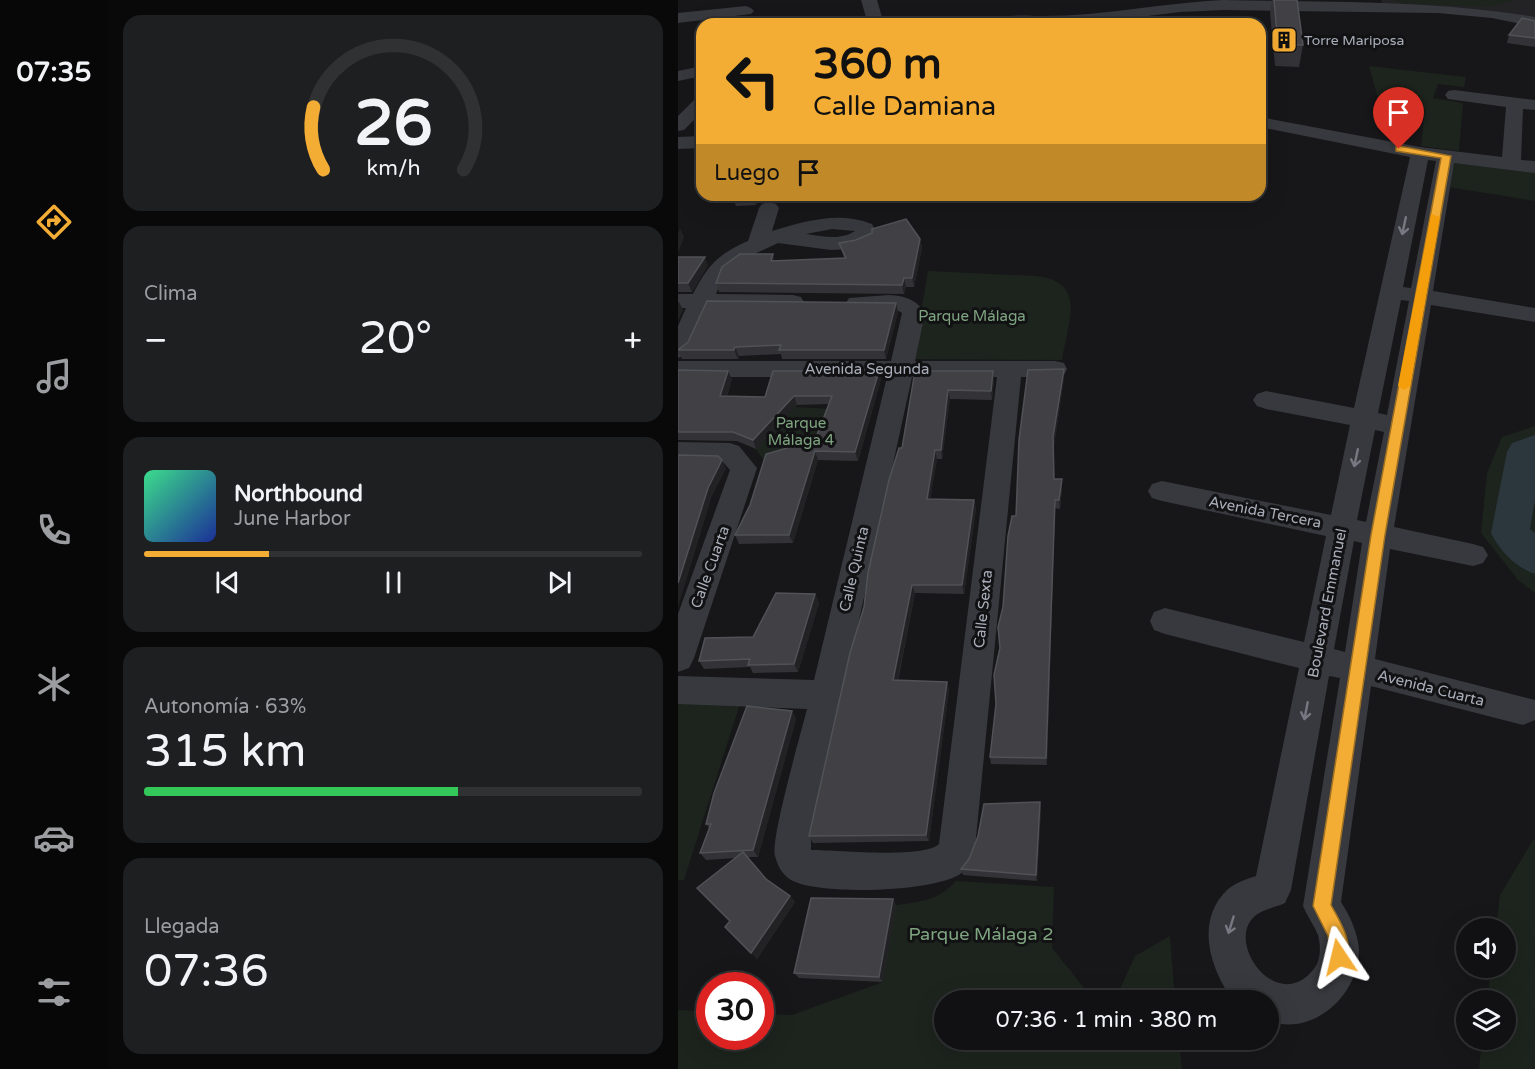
<!DOCTYPE html>
<html lang="es">
<meta charset="utf-8">
<style>
:root{--surface:#111113;--page:#1e1f21;--text:#f1f3f6;--muted:#9c9da0;--line:#303133;--accent:#f3ac34}
body{margin:0;font-family:"Varela Round",sans-serif;background:var(--page);color:var(--text);height:100vh;display:flex;flex-direction:column;font-size:22px;white-space:nowrap}
*{box-sizing:border-box;margin:0}
p{font-size:20px;color:var(--muted)}
.icon{flex:none;width:33px;height:33px;fill:none;stroke:currentColor;stroke-width:2;stroke-linecap:round;stroke-linejoin:round}
.map{position:relative;flex:1;overflow:hidden}
.sheet{display:flex;flex-direction:column;gap:15px;padding:15px;background:#09090a;width:570px}
.sheet>*{flex:none}
.top-card{position:absolute;left:18px;top:18px;width:570px;height:183px;border-radius:18px;box-shadow:0 6px 24px #0002,0 0 0 2px var(--line);background:#f3ac34;color:#111;overflow:hidden}
.controls{position:absolute;left:778px;top:918px;display:grid;gap:12px}
.controls a{display:grid;place-items:center;width:60px;height:60px;border-radius:50%;background:var(--surface);box-shadow:0 6px 24px #0002,0 0 0 2px var(--line);font-size:30px}
.speed{position:absolute;left:18px;top:972px;display:flex;gap:12px;font-size:30px;font-weight:700;text-align:center}
.speed>*{display:grid;place-content:center;width:78px;height:78px;border-radius:50%;background:var(--surface);box-shadow:0 6px 24px #0002,0 0 0 2px var(--line);line-height:1}
.speed .limit{border:9px solid #d22;background:#fff;color:#111}
.pin{position:absolute;display:grid;place-items:center;width:51px;height:51px;color:#fff;margin:-62px -26px;border-radius:50% 50% 50% 0;rotate:-45deg;box-shadow:0 0 6px #0007}
.pin .icon{rotate:45deg}
.me{position:absolute;width:66px;margin:-33px;rotate:350deg;stroke-linejoin:round;filter:drop-shadow(0 0 4px #0008)}
.turn{display:flex;align-items:center;gap:21px;height:126px;padding:0 18px;font-size:27px}
.turn .icon{width:78px;height:78px;stroke-width:2.5}
.turn b{display:block;font-size:42px;line-height:51px}
.then{display:flex;align-items:center;height:57px;padding:0 18px;background:#0003;gap:12px;font-size:22px}
.big{font-size:45px;font-weight:600;line-height:1.1}
.sheet .card{flex:1;display:flex;flex-direction:column;justify-content:center;gap:9px;min-width:0;padding:0 21px;border-radius:18px;background:var(--page)}
.sheet .dial{align-items:center;gap:0}
.dial svg{height:156px;overflow:visible;fill:none;stroke:var(--line);stroke-width:7;stroke-linecap:round;text-anchor:middle}
.dial text{fill:var(--text);stroke:none}
.song{display:flex;align-items:center;gap:18px}
.cover{width:72px;height:72px;border-radius:9px;background:linear-gradient(135deg,hsl(150 70% 55%),hsl(230 70% 35%))}
.played{height:6px;border-radius:3px;background:linear-gradient(90deg,var(--accent) 25%,var(--line) 25%)}
.keys{display:flex;justify-content:space-around;direction:ltr}
.heat{display:flex;justify-content:space-between;align-items:center;font-size:33px;direction:ltr}
.charge{height:9px;border-radius:4px;background:linear-gradient(90deg,#34c759 63%,var(--line) 0)}
.trip{position:absolute;left:256px;top:990px;width:345px;height:60px;border-radius:30px;background:var(--surface);box-shadow:0 6px 24px #0002,0 0 0 2px var(--line);font-weight:600;line-height:60px;text-align:center}
main{display:flex;flex:1;min-height:0}
.dock{display:flex;flex-direction:column;width:108px;justify-content:space-around;align-items:center;background:#070708;color:var(--muted)}
.dock .icon{width:42px;height:42px}
.dock .current{color:var(--accent)}
.dock b{font-size:27px;color:var(--text)}
.map>svg:first-child{display:block}
</style>
<main>
<nav class="dock">
<b>07:35</b>
<svg class="icon current" aria-label="directions" viewBox="0 0 24 24"><path d="M12 3l9 9-9 9-9-9zM9 14v-3h6M13 9l2 2-2 2"/></svg>
<svg class="icon" aria-label="music" viewBox="0 0 24 24"><path d="M9 18V5l10-2v13"/><circle cx="6" cy="18" r="3"/><circle cx="16" cy="16" r="3"/></svg>
<svg class="icon" aria-label="phone" viewBox="0 0 24 24"><path d="M5 4h4l2 5-3 2q2 4 5 5l2-3 5 2v4C11 20 4 13 5 4z"/></svg>
<svg class="icon" aria-label="climate" viewBox="0 0 24 24"><path d="M12 3v18M4 7l16 10M4 17L20 7"/></svg>
<svg class="icon" aria-label="car" viewBox="0 0 24 24"><path d="M5 17H2v-5l4-1 3-4h7l3 4 3 1v5h-3M9 17h6M6 11h13"/><circle cx="7" cy="17" r="2"/><circle cx="17" cy="17" r="2"/></svg>
<svg class="icon" aria-label="filters" viewBox="0 0 24 24"><path d="M4 7h16M4 17h16"/><circle cx="9" cy="7" r="2"/><circle cx="15" cy="17" r="2"/></svg>
</nav>
<section class="sheet">
<div class="card dial"><svg viewBox="0 0 100 80">
<path d="M14 69A42 42 0 1 1 86 69"/>
<path d="M14 69A42 42 0 0 1 9 37" stroke="#f3ac34"/>
<text x="50" y="56" font-size="32" font-weight="700">26</text>
<text x="50" y="72" font-size="11">km/h</text>
</svg></div>
<div class="card"><p>Clima</p>
<div class="heat"><a>−</a><b class="big">20°</b><a>+</a></div>
</div>
<div class="card">
<div class="song"><i class="cover"></i><div><b>Northbound</b><p>June Harbor</p></div></div>
<div class="played"></div>
<div class="keys"><svg class="icon" aria-label="previous" viewBox="0 0 24 24"><path d="M18 5L8 12l10 7zM5 5v14"/></svg><svg class="icon" aria-label="pause" viewBox="0 0 24 24"><path d="M8 5v14M16 5v14"/></svg><svg class="icon" aria-label="next" viewBox="0 0 24 24"><path d="M6 5l10 7-10 7zM19 5v14"/></svg></div>
</div>
<div class="card"><p>Autonomía · 63%</p><b class="big">315 km</b><div class="charge"></div></div>
<div class="card"><p>Llegada</p><b class="big">07:36</b></div>
</section>
<div class="map">
<svg width="857" height="1069" viewBox="0 0 857 1069">
<rect width="100%" height="100%" fill="#171719"/>
<path fill="#232326" d="M703,0H857V22L705,5Z"/>
<path fill="#1c241d" d="M714,0H839L810,7L723,3Z
M691,66L788,77L786,87L760,84L755,98L785,103L781,151L743,146L747,109L701,102Z
M776,161L857,171V201L770,187Z
M250,271L357,276C410,281 390,322 384,360L235,359Z
M117,407L155,409L139,449L88,464L78,449Z
M857,426V593L840,580L803,533L809,473L824,437Z
M0,690L65,694L6,880H0Z
M855,840H857V1069H801L804,1040H828V1000H809L813,968H828V928H818L822,895Z
M278,881L376,887L374,948L416,1000H267V1040H501L504,1069H0V1010L31,1012L32,1036H82L83,1014L114,1015L205,982L218,905C242,902 261,900 278,881Z
M492,936L497,1000H437L457,956Z"/>
<g fill="none" stroke-linecap="round" stroke-linejoin="round">
<path fill="#2c363d" fill-rule="evenodd" d="M857,435V500L852,529L857,533V574C837,567 822,551 813,533L829,452L834,443Z"/>
<path fill="#38393e" fill-rule="evenodd" d="M183,0H199L206,24H190Z
M545,0C649,2 755,0 857,17V27L814,18L760,13L545,10L502,12L404,24H310C319,14 347,15 359,16C421,17 483,3 545,0Z
M68,6L73,8L76,11L73,14L0,23V13Z
M24,66V76L0,81V71Z
M776,90L857,100V110L845,109L843,160L857,161V173L776,163L755,291L857,308V322L753,305L716,527L795,544L805,547L810,555L805,563L795,566L712,549L697,659L857,700V720L845,725L693,686L663,902C672,916 680,933 681,950C681,995 635,1037 591,1021V1000L554,999C532,968 517,921 549,890C557,883 568,879 578,876L621,668L487,634L476,630L472,621L476,612L487,608L626,642L648,536L484,501L474,498L470,491L474,484L484,481L653,515L672,425L588,409L579,406L575,400L579,394L588,391L676,408L732,157L582,127V117L742,147L824,157L828,107L770,99L767,95L770,91ZM750,160L758,161L733,288L725,287ZM723,300L731,301L709,415L700,413ZM697,430L706,432L688,522L679,520ZM676,541L684,543L667,652L656,649ZM651,676L662,678L625,906C629,916 636,925 640,935C643,946 643,961 635,970C600,1013 550,947 574,919C582,909 597,908 607,903L613,890Z
M24,97V112L6,130L0,131V116L18,98Z
M24,136V148L0,149V137Z
M91,202L98,204L101,208L94,231C129,221 159,211 194,224L199,233L180,247L173,249L153,250L100,243L70,257L46,275L38,294L115,295L123,297L126,302L123,307L115,309L31,308L12,350L8,355L0,358V326L8,308H0V294H15C29,266 40,254 70,241L81,208L84,204ZM154,229L177,231C161,241 145,236 128,234Z
M211,295C227,296 238,299 247,313L237,361H377L386,363L389,369L386,375L377,377H343L297,848C294,856 291,867 285,872C260,893 143,895 115,881C105,876 100,867 97,856C92,841 123,733 129,709L0,704V676L136,680L209,377H0V361H213L224,313C209,303 188,312 171,308L168,303L171,298ZM234,377H319L261,844C246,859 157,850 133,850V840Z
M0,442L52,443L61,446L79,468L16,658L11,668L0,672V614L52,470L45,462H0Z"/>
</g>
<path fill="#333337" d="M594,0H619L625,45L621,67L597,66L592,13Z
M857,21V47L829,43L831,35Z
M54,195H82L78,205L58,206Z
M242,239L244,248L236,287H228L226,294L41,292L38,283L98,261L166,258L161,243Z
M0,257L30,265L14,292H0Z
M218,303L220,312L208,359H104L103,354L61,356L60,359H4L0,350Z
M386,369V378L376,446V479H384V488L382,509L377,508L369,765L313,764L312,757L318,704L325,607L338,516Z
M0,370L54,379L49,396L87,397L203,379L180,461L140,460L115,543L61,544L57,535L137,440L151,404L119,405L78,449L59,441L0,440Z
M237,371L316,380L314,400L272,399L264,459H259L252,499L296,500L298,509L286,594L237,593L220,681L269,682L271,690L251,841L135,843L131,836L224,448Z
M137,594L141,603L120,672L75,673L72,667L26,669L21,661L75,637Z
M114,711L118,719L80,857H70L88,879L112,896L117,902L79,959L52,921L58,858L28,860L22,853L31,828L28,824Z
M362,802L363,809L359,881L285,875L283,869L291,859L300,836Z
M215,899L218,905L205,982L121,978L116,973Z"/>
<path fill="#222225" d="M75,195H82L78,205Z
M2,228L6,237L0,253V234Z
M242,239L244,248L236,287L234,278Z
M95,254L98,263L93,261Z
M27,257L30,265L14,292L10,283Z
M226,278L228,287L226,294L224,285Z
M1,302L5,310L0,321V303Z
M218,303L220,312L208,359L206,350Z
M57,347L61,356L60,359L56,350Z
M386,369V378L376,446V488L375,437Z
M50,371L54,379L46,404L42,396Z
M201,371L203,379L180,461L177,452Z
M315,371L316,380L314,400L313,391Z
M270,390L272,399L264,459L263,450Z
M116,396L119,405L78,449L75,440Z
M257,450L259,459L251,508L249,499Z
M137,451L140,460L115,543L111,535Z
M44,460L48,469L34,496L0,607V583L30,488Z
M384,479V488L382,509L381,500Z
M296,500L298,509L286,594L284,585Z
M377,500V508L369,765L368,758Z
M234,585L237,593L218,688L215,680Z
M137,594L141,603L120,672L116,664Z
M269,682L271,690L251,841L248,835Z
M114,711L118,719L80,857L75,850Z
M362,802L363,809L359,881L358,875Z
M112,896L117,902L79,959L73,953Z
M215,899L218,905L205,982L201,977Z"/>
<path fill="#404045" stroke="#505257" stroke-width="1.5" d="M596,0H619L625,45L600,44Z
M844,18L857,21V38L831,35Z
M228,219L242,239L234,278H226L224,285L38,283L44,267L62,254H95L93,261L168,258L161,243L178,240L194,233V229Z
M0,257H27L10,283H0Z
M29,301L218,303L206,350H101L103,345L57,347L56,350H0L10,342Z
M386,369L375,437L376,479H384L381,500H377L368,758L312,757L318,704L316,675L322,648L320,627L325,607L330,536L334,516H338L341,440L350,370Z
M0,370L50,371L42,396L87,397L95,371H201L177,452L137,451L111,535H57L72,505L88,454L137,440L154,396H116L75,440L55,432H0Z
M237,371H315L313,391L270,390L263,450H257L249,499L296,500L284,585H234L215,680L269,682L248,835L131,836L172,653L186,607L190,573L211,480L221,448H224Z
M0,455L40,456L44,460L30,488L0,583Z
M98,593L137,594L116,664L70,665L72,659L21,661L27,638L75,637Z
M69,706L114,711L75,850L22,853L33,824H28L36,793Z
M362,802L358,875L283,869L291,859L300,836L306,804Z
M65,852L88,879L112,896L73,953L47,927L52,921L19,888Z
M133,898L215,899L201,977L116,973Z"/>
<defs><path id="oneway-shaft" d="M-6 0H5M1.5-3L5.5 0L1.5 3" fill="none" stroke-width="1.6" stroke-linecap="round" stroke-linejoin="round" transform="scale(1.5)"/></defs>
<g stroke="#767982">
<use href="#oneway-shaft" transform="translate(726 226) rotate(102)"/>
<use href="#oneway-shaft" transform="translate(678 458) rotate(102)"/>
<use href="#oneway-shaft" transform="translate(628 711) rotate(101)"/>
<use href="#oneway-shaft" transform="translate(553 925) rotate(107)"/>
</g>
<path fill="#f3ac34" stroke="#9e7022" stroke-width="1.5" d="M721,146L773,156L707,535L653,905C663,923 676,943 668,964L661,967L655,964L650,936L635,906L693,535L763,158L718,151V147Z"/>
<path fill="#f59e0b" d="M753,214L762,217L732,386L726,390L720,386Z"/>
<defs>
<symbol id="building-square" viewBox="-11 -11 22 22"><rect x="-9" y="-9" width="18" height="18" rx="4" fill="#f3ac34" stroke="#121214"/><path d="M-4-6H4V6H1V3H-1V6H-4ZM-2.5-4.3h1.7v1.8h-1.7ZM.8-4.3h1.7v1.8H.8ZM-2.5-1h1.7V.8h-1.7ZM.8-1h1.7V.8H.8Z" fill="#111"/></symbol>
</defs>
<g fill-rule="evenodd">
<use href="#building-square" x="591" y="25" width="30" height="30"/>
</g>
<g text-anchor="middle" stroke-width="6" stroke-linejoin="round" paint-order="stroke">
<g font-size="14" fill="#a9aeb9" stroke="#121214" text-anchor="start">
<text x="626" y="45">Torre Mariposa</text>
</g>
<g font-size="15" fill="#7fa480" stroke="#121214">
<text x="294" y="321">Parque Málaga</text>
<text x="123" y="428">Parque<tspan x="123" dy="17">Málaga 4</tspan></text>
</g>
<g font-size="15" fill="#a9aeb9" stroke="#121214">
<text x="189" y="374">Avenida Segunda</text>
<text transform="translate(587 512) rotate(11)" y="5">Avenida Tercera</text>
<text transform="translate(32 567) rotate(-70)" y="5">Calle Cuarta</text>
<text transform="translate(176 569) rotate(-77)" y="5">Calle Quinta</text>
<text transform="translate(649 603) rotate(-79)" y="5">Boulevard Emmanuel</text>
<text transform="translate(305 609) rotate(-84)" y="5">Calle Sexta</text>
<text transform="translate(753 688) rotate(14)" y="5">Avenida Cuarta</text>
</g>
<g font-size="18" fill="#7fa480" stroke="#121214">
<text x="303" y="940">Parque Málaga 2</text>
</g>
</g>
</svg>
<div class="controls">
<a><svg class="icon" aria-label="sound" viewBox="0 0 24 24"><path d="M4 9h4l5-4v14l-5-4H4zM17 9q2 3 0 6"/></svg></a>
<a><svg class="icon" aria-label="layers" viewBox="0 0 24 24"><path d="M12 4l9 5-9 5-9-5zM3 14l9 5 9-5"/></svg></a>
</div>
<div class="speed"><div class="limit">30</div></div>
<div class="pin" style="left:721px;top:149px;background:#d93025"><svg class="icon" aria-label="arrive" viewBox="0 0 24 24"><path d="M6 21V4h12l-3 4 3 4H6"/></svg></div>
<svg class="me" style="left:661px;top:957px" viewBox="-20 -20 40 40"><path d="M0-17L14 15 0 8-14 15z" fill="#f3ac34" stroke="#fff" stroke-width="4"/></svg>
<div class="trip">07:36 · 1 min · 380 m</div>
<div class="top-card">
<div class="turn"><svg class="icon" aria-label="left" viewBox="0 0 24 24"><path d="M17 20v-9H6M10 6l-5 5 5 5"/></svg><div><b>360 m</b>Calle Damiana</div></div>
<div class="then">Luego<svg class="icon" aria-label="arrive" viewBox="0 0 24 24"><path d="M6 21V4h12l-3 4 3 4H6"/></svg></div>
</div>
</div>
</main>
